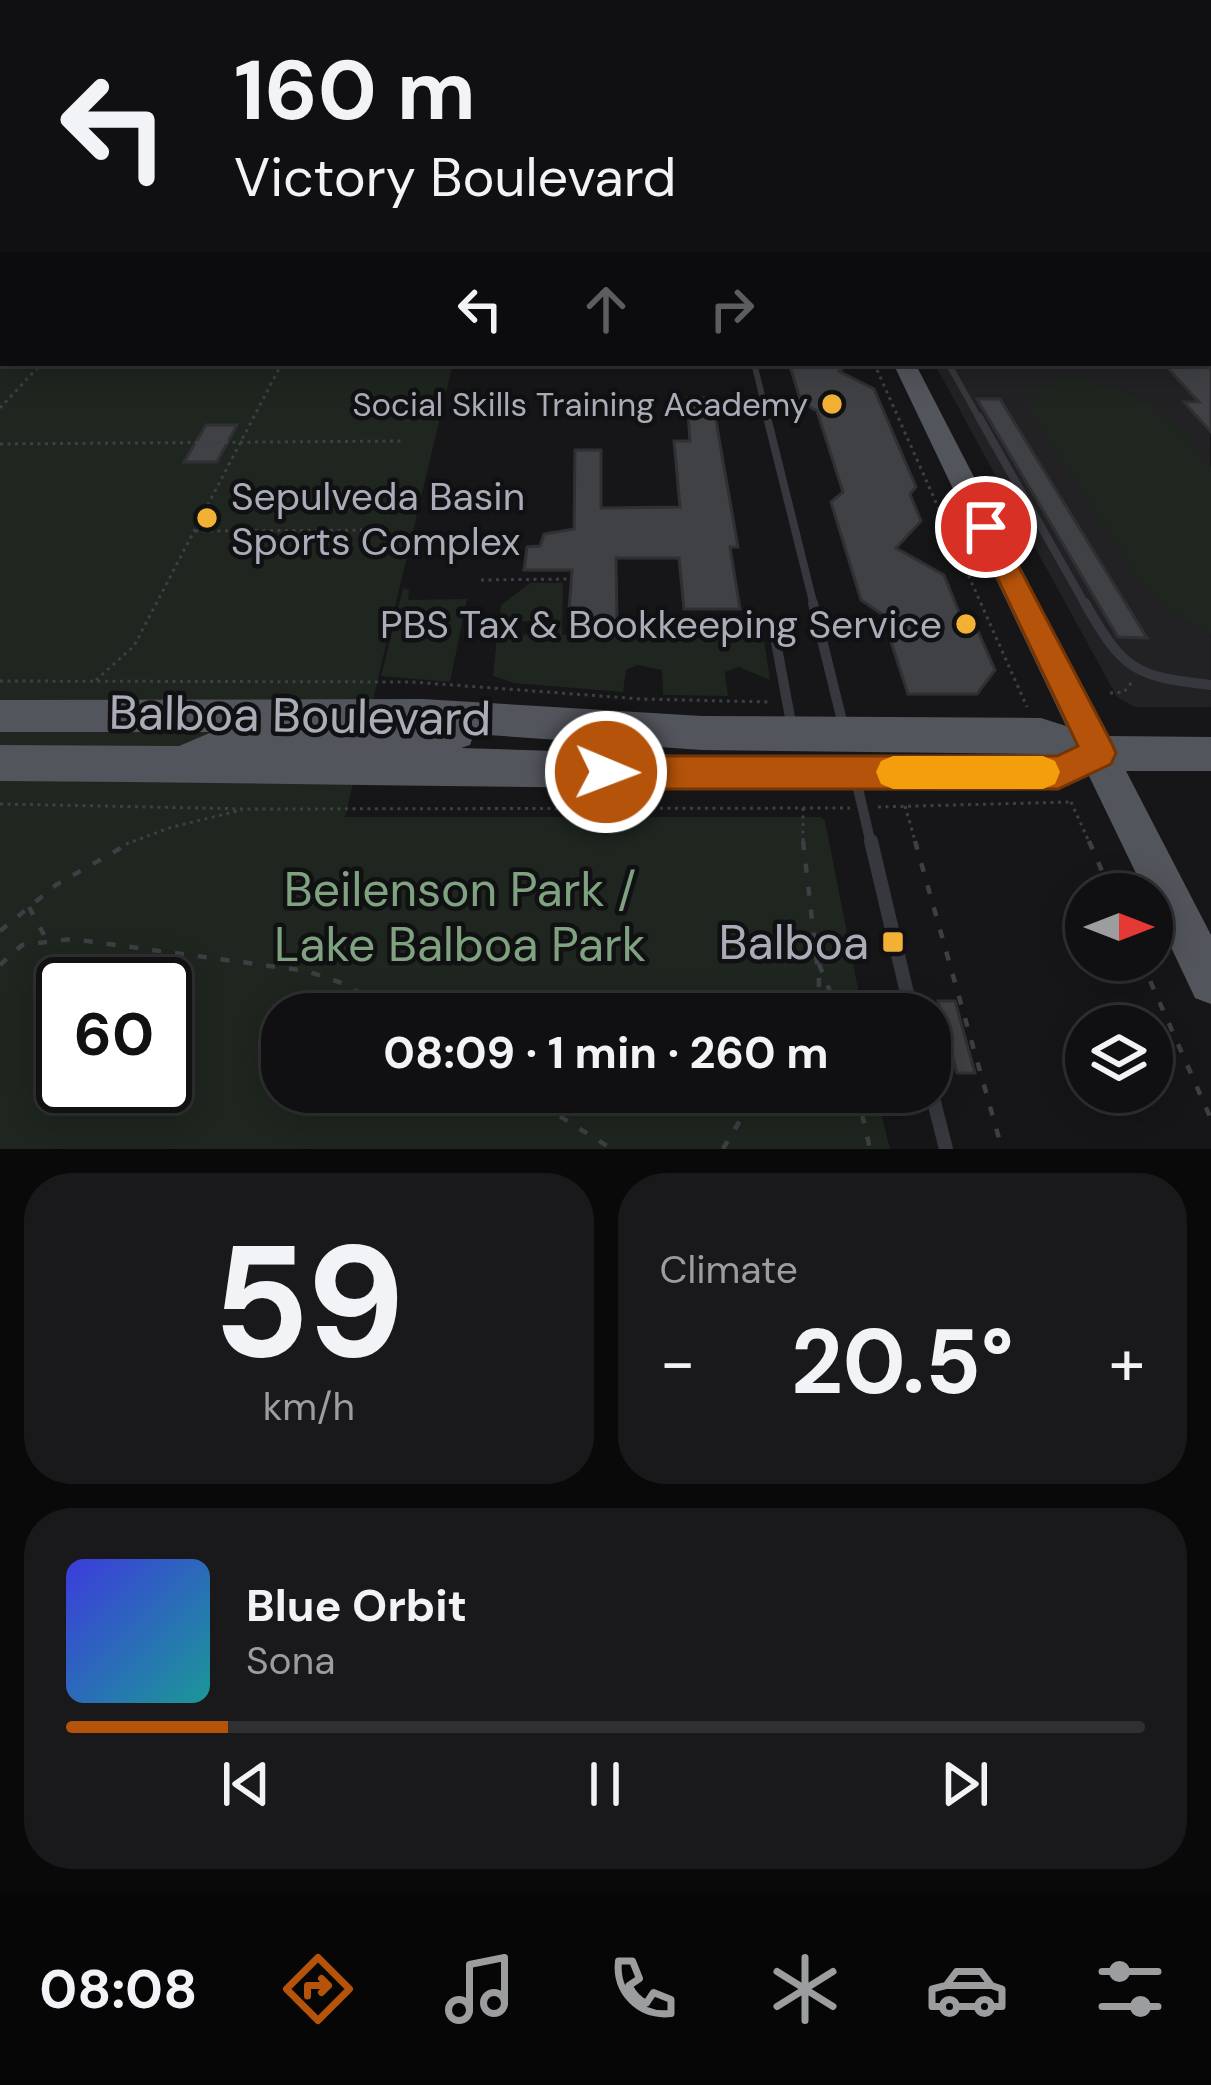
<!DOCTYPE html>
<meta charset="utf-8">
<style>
:root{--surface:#101012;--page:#19191b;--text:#f1f3f6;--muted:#9c9d9f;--line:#303032;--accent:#b45309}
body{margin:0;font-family:"DM Sans",sans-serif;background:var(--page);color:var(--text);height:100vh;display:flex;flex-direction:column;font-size:45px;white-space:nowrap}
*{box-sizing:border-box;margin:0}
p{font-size:39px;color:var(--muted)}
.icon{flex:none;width:66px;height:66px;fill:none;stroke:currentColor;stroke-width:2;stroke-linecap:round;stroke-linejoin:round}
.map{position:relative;height:1149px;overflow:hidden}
.panel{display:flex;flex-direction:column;gap:24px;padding:24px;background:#09090a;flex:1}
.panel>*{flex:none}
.guide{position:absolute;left:0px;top:0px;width:1212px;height:366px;box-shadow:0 6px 30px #0003,0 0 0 3px var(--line);background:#101012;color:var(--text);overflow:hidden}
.needle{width:78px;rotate:90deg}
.tools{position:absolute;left:1065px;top:873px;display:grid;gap:24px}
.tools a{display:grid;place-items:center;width:108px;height:108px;border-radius:50%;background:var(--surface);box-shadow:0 6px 30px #0003,0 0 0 3px var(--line);font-size:60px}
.speed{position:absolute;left:36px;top:957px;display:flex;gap:24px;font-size:60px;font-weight:700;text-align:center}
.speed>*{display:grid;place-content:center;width:156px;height:156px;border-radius:50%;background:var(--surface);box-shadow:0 6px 30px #0003,0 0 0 3px var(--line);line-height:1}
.speed .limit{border:6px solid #111;border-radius:18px;background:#fff;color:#111}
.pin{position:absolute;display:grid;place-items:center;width:102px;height:102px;color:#fff;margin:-51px;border:6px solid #fff;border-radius:50%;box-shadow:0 3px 12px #0007}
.me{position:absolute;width:132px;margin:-66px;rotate:91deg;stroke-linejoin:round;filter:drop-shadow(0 0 9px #0008)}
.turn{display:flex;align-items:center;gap:42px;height:252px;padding:0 36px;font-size:54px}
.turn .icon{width:156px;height:156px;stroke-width:2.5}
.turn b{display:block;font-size:84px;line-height:102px}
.lanes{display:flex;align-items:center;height:114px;padding:0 36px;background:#0003;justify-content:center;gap:60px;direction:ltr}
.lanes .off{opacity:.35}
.big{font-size:90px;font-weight:700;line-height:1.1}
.panel .tile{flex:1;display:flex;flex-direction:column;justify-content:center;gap:18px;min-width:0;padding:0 42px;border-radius:48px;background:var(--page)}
.panel .dial{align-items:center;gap:0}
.dial b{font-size:156px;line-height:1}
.song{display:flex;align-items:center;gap:36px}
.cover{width:144px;height:144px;border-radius:18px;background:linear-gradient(135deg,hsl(240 70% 55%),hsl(180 70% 35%))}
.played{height:12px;border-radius:6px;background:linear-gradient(90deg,var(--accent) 15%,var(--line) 15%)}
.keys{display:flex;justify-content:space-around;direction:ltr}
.heat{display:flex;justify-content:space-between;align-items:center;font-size:66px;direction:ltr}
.panel .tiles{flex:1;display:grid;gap:24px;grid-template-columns:1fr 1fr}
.tile:last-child{grid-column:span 2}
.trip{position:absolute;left:261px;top:993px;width:690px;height:120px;border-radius:48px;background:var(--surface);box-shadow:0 6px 30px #0003,0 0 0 3px var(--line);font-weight:700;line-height:120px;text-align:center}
.tab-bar{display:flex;height:192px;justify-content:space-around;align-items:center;background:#060607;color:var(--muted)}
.tab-bar .icon{width:84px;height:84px}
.tab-bar .selected{color:var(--accent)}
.tab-bar b{font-size:54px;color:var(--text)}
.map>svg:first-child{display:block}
</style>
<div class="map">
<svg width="1211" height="1149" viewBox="0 0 1211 1149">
<rect width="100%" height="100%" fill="#161618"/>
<path fill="#222225" d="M1209,160L1211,707H1135L1117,697L934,363H1209Z"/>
<path fill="#1e261f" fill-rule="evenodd" d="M0,160L3,363H453L345,817H821L825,821L863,1014H282V1092H876L890,1149H0ZM63,984H165V1086H63Z
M1086,380C1145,391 1174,423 1211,467V634L1169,610L1141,583L1031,413V397L1053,381Z
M530,583H563L562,635L763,634L770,680L739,667L725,672L728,696L663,695L662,670L637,665L626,670L623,692L514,683L493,676L497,637H520L534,630V621L499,622L501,605Z
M403,588L409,590L408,600L467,599L450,682L381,676Z"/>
<path fill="#404145" stroke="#303034" stroke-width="3" d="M789,363H849L839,371L874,389L916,487L910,494L921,521L896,548L944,575L959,612L973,620L995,670L977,694H908L882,614L861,600L831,502L843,492L817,411L801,402Z
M1163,363H1211V432L1184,402H1199Z
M687,398H712L738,547H730L740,609H684L679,558H616L617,623H568L572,570H524L527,547L540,546L544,534L574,529L575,450H601V508L680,507L674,441H690Z
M977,399H1000L1147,638L1118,637Z
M206,425H237L217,462H184Z
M938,1001H955L975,1073H957Z"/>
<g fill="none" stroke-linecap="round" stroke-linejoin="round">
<path stroke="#3d3f44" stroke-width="3" stroke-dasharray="3 4.5" stroke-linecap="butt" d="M874,363L1027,707
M283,365L426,364
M0,408L42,363
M0,444L404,441
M195,531L379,530
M481,580L567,579
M96,680L134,646L282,363
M0,681L412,682L641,699L771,702
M1110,693L1124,692L1132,682
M1071,802L1090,844
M0,804L249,809L850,808
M905,806L916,844
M878,807L1071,802
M803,808V844
M126,844L172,827L242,810"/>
<path stroke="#3d3f44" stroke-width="4.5" stroke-dasharray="9 14" stroke-linecap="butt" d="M803,841L819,981L818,1014
M915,841L1002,1149
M1089,841L1112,894
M29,907L44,935
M0,931L56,885L133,841
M1141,960L1211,1119
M819,964L839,1014
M0,965L22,945L72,939L307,971L339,982L398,1014
M521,1092L612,1149
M857,1092L870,1149
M723,1149L757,1092"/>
<path stroke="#37383d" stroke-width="6" d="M754,363L768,420
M948,363L980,420"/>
<path stroke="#37383d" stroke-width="8" d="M767,417L814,606
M979,417L1086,606"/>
<path stroke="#37383d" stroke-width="10" d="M813,603L844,729
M1085,603C1123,670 1135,677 1211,685
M772,621L792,728
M856,780L871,844"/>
<path stroke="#37383d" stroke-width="14" d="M871,841L912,1014
M930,1086L946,1149"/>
<path fill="#37383d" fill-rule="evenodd" d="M1209,172L1211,173V180L1209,179Z"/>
<path fill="#53555c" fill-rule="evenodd" d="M893,363H915L1108,736L1211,737V771H1126L1211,935V1004L1195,998L1152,907V894H1146L1089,776L1058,790C705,792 353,783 0,781V745L179,746L212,732H0V700L423,699L702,716L1041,718L1066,726ZM474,734L702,750L1048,754L713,756L461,748L470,745Z"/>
</g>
<linearGradient id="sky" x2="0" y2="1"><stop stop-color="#0c0c0d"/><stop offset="0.5" stop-color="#363c48"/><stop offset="1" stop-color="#363c48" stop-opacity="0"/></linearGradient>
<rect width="1211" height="321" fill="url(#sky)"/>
<path fill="#b45309" stroke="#753606" stroke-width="3" d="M986,517L998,527L1111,742L1116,753L1111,764L1058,789H606L594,784L589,772L594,761L606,756H1057L1078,746L973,527Z"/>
<path fill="#f59e0b" d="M893,756H1043L1055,761L1060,772L1055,784L1043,789H893L881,784L876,772L881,761Z"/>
<g fill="#f2b134" stroke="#111113" stroke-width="4.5">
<circle cx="832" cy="404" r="12"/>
<circle cx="207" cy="518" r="12"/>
<circle cx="966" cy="624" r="12"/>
<rect x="881" y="930" width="24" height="24" rx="6"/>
</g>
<g text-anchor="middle" stroke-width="9" stroke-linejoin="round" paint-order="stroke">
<g font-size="33" fill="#a8adb8" stroke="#111113" text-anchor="end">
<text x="808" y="416">Social Skills Training Academy</text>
</g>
<g font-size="39" fill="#a8adb8" stroke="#111113" text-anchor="start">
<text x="231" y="510">Sepulveda Basin<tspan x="231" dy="45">Sports Complex</tspan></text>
<text x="942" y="638" text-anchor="end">PBS Tax &amp; Bookkeeping Service</text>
</g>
<g font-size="48" fill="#a8adb8" stroke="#111113">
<text transform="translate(300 715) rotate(1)" y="17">Balboa Boulevard</text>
</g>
<g font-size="48" fill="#7fa381" stroke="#111113">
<text x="460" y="906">Beilenson Park /<tspan x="460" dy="55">Lake Balboa Park</tspan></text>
</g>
<g font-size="48" fill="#a8adb8" stroke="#111113" text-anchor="end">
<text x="869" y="959">Balboa</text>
</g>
</g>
</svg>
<div class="tools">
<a><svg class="needle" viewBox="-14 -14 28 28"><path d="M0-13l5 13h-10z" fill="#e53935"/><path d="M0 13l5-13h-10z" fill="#9c9d9f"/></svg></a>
<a><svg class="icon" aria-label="layers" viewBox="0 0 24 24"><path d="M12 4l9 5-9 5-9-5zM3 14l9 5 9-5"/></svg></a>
</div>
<div class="speed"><div class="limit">60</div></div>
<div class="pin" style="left:986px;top:527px;background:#d93025"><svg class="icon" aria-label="arrive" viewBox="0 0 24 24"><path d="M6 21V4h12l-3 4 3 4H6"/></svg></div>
<svg class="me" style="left:606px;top:772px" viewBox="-20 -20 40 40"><circle r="17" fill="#b45309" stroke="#fff" stroke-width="3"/><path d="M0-11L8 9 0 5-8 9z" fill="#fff"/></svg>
<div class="trip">08:09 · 1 min · 260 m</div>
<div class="guide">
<div class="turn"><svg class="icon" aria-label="left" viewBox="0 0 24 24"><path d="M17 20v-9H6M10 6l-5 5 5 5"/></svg><div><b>160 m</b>Victory Boulevard</div></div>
<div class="lanes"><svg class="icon" aria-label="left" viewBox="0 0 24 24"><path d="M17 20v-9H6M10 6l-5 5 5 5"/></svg><svg class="icon off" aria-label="ahead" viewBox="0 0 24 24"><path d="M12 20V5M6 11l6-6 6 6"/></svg><svg class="icon off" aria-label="right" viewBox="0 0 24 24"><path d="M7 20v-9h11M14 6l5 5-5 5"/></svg></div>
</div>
</div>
<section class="panel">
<div class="tiles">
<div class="tile dial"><b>59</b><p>km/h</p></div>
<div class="tile"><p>Climate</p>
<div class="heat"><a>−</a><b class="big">20.5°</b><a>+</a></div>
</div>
<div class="tile">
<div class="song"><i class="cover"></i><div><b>Blue Orbit</b><p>Sona</p></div></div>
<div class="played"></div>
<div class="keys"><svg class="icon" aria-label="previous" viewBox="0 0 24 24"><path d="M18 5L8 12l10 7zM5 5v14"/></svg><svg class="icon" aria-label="pause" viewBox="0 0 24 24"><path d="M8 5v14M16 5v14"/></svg><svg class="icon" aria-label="next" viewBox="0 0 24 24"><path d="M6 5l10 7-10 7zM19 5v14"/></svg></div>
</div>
</div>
</section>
<nav class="tab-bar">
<b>08:08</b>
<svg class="icon selected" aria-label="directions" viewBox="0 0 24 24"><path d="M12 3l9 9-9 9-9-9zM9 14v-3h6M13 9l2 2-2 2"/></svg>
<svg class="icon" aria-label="music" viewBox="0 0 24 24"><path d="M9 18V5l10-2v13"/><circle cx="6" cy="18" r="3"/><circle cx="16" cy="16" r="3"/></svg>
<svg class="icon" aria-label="phone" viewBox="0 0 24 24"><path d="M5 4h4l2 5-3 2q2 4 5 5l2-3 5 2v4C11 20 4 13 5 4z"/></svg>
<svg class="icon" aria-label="climate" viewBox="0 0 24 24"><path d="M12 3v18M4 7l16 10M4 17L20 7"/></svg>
<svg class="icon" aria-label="car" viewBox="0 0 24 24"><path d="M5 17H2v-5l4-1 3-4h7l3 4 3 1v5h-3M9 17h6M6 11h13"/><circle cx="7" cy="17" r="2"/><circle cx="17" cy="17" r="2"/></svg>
<svg class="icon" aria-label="filters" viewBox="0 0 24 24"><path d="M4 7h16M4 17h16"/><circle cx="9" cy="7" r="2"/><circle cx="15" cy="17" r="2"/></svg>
</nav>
